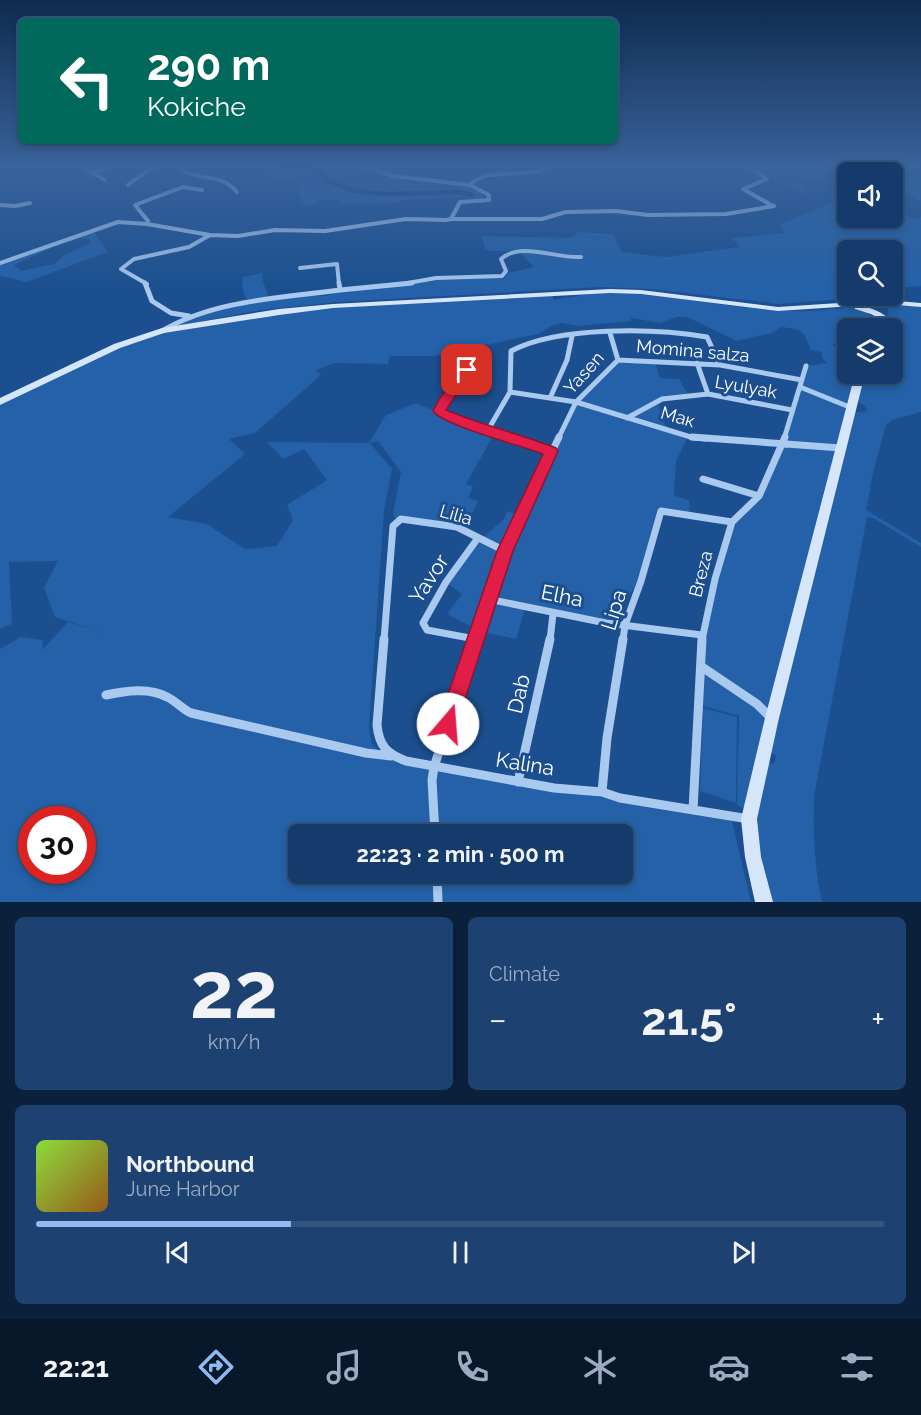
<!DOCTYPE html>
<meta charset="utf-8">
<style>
:root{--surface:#143b6b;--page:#1d4271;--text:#f1f3f6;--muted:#9dadc1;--line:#33557e;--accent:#90b9f0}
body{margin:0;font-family:Raleway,sans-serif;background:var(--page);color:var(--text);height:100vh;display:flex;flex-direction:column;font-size:22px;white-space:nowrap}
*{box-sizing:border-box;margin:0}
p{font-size:20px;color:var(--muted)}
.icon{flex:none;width:33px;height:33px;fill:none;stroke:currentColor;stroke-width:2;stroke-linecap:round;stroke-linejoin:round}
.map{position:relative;height:902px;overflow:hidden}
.drawer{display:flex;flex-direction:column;gap:15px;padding:15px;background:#0b203b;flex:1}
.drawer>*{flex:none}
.banner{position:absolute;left:18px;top:18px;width:600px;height:126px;border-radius:9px;box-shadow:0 3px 9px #0003,0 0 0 2px var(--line);background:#00695c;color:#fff;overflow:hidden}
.controls{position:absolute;left:837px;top:162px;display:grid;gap:12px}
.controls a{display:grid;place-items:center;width:66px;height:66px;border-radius:9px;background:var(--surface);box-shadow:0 3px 9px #0003,0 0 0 2px var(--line);font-size:30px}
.speed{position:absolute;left:18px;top:806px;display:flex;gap:12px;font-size:30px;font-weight:700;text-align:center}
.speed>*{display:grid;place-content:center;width:78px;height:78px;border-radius:50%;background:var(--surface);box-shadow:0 3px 9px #0003,0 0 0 2px var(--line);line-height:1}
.speed .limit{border:9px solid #d22;background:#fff;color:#111}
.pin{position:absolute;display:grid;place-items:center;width:51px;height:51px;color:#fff;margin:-26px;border-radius:12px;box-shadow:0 3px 9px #0006}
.me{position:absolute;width:66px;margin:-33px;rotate:18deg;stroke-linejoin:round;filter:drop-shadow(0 0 4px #0008)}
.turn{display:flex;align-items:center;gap:21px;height:126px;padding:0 30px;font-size:27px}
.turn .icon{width:78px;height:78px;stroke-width:2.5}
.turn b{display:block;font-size:42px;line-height:51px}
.big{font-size:45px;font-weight:700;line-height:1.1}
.drawer .tile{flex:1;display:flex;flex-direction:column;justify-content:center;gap:9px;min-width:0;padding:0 21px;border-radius:9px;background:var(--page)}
.drawer .dial{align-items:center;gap:0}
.dial b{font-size:78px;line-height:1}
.song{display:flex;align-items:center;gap:18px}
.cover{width:72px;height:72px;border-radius:9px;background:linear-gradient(135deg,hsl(90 70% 55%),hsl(30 70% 35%))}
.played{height:6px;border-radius:3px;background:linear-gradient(90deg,var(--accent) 30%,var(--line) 30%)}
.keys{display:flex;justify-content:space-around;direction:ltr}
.heat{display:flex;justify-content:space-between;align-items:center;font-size:33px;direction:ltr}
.drawer .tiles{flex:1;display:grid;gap:15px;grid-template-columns:1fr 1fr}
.tile:last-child{grid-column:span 2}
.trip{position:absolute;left:288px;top:824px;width:345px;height:60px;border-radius:9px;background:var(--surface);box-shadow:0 3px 9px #0003,0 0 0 2px var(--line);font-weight:700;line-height:60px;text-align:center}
.dock{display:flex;height:96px;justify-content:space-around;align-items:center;background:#08182b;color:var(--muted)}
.dock .icon{width:42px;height:42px}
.dock .active{color:var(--accent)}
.dock b{font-size:27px;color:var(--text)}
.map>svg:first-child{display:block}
</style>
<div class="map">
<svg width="921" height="902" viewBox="0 0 921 902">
<rect width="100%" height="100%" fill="#1b4f8f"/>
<path fill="#2461a8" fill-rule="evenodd" d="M246,165H358L363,168L350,171L372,181L383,177L418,182L463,183L482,193L481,200L467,197L402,200L389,205L374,203L342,205L339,199L319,200L316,204L304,206L296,184L286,180L275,182L273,174Z
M753,165H857L883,172L822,171L824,180L800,182L812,193L798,192L753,170Z
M921,174V201L893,188V175L905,179Z
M840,199L847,200L848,218H892L893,211L915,219L921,217V286L893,288L892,250H848V296H864L856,298L779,304L650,289L600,287L337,302L260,310L177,326L187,317L206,315L224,305L248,301L243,292L242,277L263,273L262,278L268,295L266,299L303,294L326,296L347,288L436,278L483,276L504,279L508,273L534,267L519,251H490L485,249L482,236L570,238L579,232L613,234L622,252L665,257L740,247L732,238L784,233L779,225Z
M93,230L107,252L27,282L0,276V263ZM80,238L90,239L91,243L65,255L54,264L21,271L14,265L58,245Z
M553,293V300C574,297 596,292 617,293C682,295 747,313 813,311C834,310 857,301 874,318L877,328H848L847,340L832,344L839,352L847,356L848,374H860L750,812L737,805L739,716L700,705L702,635L732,522L761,493L783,443L806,366L827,363L822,358V352L811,350C803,330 804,330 781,327L772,333L737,341L687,317H677L660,323L631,318V321L578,326L562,323L551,326L538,334L434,356H390L388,364L335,363L316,370L321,375L255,433L229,439L245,454L168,517L207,524L245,549L277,546L293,520L287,505L327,480L304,449L283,459L267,442L369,443L386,415L416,403L479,429L495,432L466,484L473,487L468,498L478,501L465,530L442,524L396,522L393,514L401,472L378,441L370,443L392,469L384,511L369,728L372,744L387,758L438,772L731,817L751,902H0V649L21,637L43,640L42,650L68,622L104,633L55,617L44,588L58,561L9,562L12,624L0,629V405L124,345L163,333L248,318L328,308ZM32,819H82V870H32ZM298,834H622V873H298Z
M894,304L921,307V412L892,420L886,425L873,473L866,510L921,543V547L873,518L867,517L814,796C813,832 814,866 822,902H771L757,849L755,824L766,761L774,764L776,756L770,752L855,413L867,411L865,406L857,401L865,374H892L893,340L897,330L889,318L887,306Z
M619,361L655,362L660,378L679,379L688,394L659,402C660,423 668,432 687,439L676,461L674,496L689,500L690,514L663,510L639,581L622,605L618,621L526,605L516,639L482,632L447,614L462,594L448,584L479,541L504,519L507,511L524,516L579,401Z
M703,708L737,717L736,803L700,791Z"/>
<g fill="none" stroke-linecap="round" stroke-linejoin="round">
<path stroke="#123a6d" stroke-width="4.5" d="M282,165L313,169L320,172L325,180L355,191L384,194L459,192L472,195"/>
<path stroke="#a9c9ee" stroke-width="4" d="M80,165L105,180
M176,165C195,183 218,170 237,192
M359,165L394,176L470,185
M682,165L685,167
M750,165L752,169L767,179L743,189L773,206
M92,173L116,165
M128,185L148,170L165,165
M202,190L183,187L135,205L148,221L147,224L210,235L238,236L275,230L325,231L406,219L446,220L451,219L460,202L489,200V195L470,185L474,181L487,175L533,172L560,165
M0,205L15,206L30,203
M451,219H542L566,212L616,211L648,215L726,214L774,206
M0,263L118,222L147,224
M300,268L337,264L339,284
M147,284L121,269L134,259L189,247L210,235
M402,284L436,278L502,276L506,271L501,259C521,241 556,259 581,257"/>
<path stroke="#a9c9ee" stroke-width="5" d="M145,283L152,301L171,313L189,316
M340,290L412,283
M162,331C214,300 281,298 340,290L339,283
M484,359L457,381L439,411L515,439
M618,360L720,365L802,380
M697,363L708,394
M800,387L852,408
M510,392L576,402L694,438L706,439
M550,398L567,360L572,336
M627,418L662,399L708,394L792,410
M488,430L510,392L511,351C559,326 654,328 707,337L720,365
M558,439L576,402L618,360L610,333
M784,439L806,366"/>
<path stroke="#a9c9ee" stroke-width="7" d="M510,437L551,451
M692,437L841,448
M703,479L759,496
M488,599L606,623L702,635
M475,639L427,630L423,623L446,582L478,538
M384,640L393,526L401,519L457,527L505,551
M476,640L505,551L559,437
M550,640L553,614
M623,640L625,625L641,581L661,511L732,522
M702,640L715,579L732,522L759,496L785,437"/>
<path stroke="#a9c9ee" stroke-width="9" d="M384,639L377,725C379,746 387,754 406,761L554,788L602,792L620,798L749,819
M702,667L757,704L771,718
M106,695C125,691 149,687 167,697C176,701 182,709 191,713L366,753L391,756
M518,782L550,639
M602,792L607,738L623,639
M693,810L702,639
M435,834L432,780L434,767L476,639
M437,873L438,902"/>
<path fill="#d6e6fa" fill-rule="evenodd" d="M610,289L641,290L778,307L885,300L921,303V307L885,304L863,306C873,309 882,312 889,319L885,322L871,314L855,309L854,306L778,311L641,294L610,293L333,308L279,315L164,333L120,348L0,405V398L114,344L162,328L279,309L333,304Z
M855,374H865L779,718L757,819L761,857L773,902H755L745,857L741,819L765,718Z"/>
</g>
<linearGradient id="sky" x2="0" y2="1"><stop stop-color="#0f2b4f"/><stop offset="0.57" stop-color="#39639b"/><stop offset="1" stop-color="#39639b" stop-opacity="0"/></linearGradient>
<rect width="921" height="291" fill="url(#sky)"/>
<path fill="#e11d48" stroke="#92132f" stroke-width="1.5" d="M467,366L473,370L446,410C482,425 520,434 556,448L558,451L513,551L457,724L454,731L448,734L441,731L438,724L497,551L543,454C522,446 442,425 433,411L440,398L463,367Z"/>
<g text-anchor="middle" stroke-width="6" stroke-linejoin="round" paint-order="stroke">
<g font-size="18" fill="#fff" stroke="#1b4f8f">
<text transform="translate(693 351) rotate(5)" y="6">Momina salza</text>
<text transform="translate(584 373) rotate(-48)" y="6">Yasen</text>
<text transform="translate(746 387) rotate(10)" y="6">Lyulyak</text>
<text transform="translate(678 417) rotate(16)" y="6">Мак</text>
<text transform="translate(456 515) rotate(16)" y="6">Lilia</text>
<text transform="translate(701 574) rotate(-76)" y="6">Breza</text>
</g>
<g font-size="21" fill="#fff" stroke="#1b4f8f">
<text transform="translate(429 579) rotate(-57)" y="7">Yavor</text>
<text transform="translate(562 596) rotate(11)" y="7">Elha</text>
<text transform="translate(614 610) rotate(-73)" y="7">Lipa</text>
<text transform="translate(519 694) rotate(-77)" y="7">Dab</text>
<text transform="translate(525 764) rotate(9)" y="7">Kalina</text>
</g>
</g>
</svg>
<div class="controls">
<a><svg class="icon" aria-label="sound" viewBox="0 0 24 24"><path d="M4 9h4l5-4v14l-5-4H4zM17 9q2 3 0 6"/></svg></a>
<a><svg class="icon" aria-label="search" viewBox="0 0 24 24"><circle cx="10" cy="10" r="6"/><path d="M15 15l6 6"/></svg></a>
<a><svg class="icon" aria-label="layers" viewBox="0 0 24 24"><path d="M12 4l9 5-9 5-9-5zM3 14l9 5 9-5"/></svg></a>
</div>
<div class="speed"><div class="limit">30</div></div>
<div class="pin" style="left:467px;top:370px;background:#d93025"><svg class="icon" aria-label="arrive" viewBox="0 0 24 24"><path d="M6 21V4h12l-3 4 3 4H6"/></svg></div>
<svg class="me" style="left:448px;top:724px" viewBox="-20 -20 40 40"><circle r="19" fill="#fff"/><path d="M0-13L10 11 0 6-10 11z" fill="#e11d48"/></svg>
<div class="trip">22:23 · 2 min · 500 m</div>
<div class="banner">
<div class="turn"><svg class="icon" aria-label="left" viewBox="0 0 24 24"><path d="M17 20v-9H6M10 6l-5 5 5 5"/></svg><div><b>290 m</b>Kokiche</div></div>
</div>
</div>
<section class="drawer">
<div class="tiles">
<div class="tile dial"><b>22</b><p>km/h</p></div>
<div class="tile"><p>Climate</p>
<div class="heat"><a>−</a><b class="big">21.5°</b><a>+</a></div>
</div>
<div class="tile">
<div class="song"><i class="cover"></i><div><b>Northbound</b><p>June Harbor</p></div></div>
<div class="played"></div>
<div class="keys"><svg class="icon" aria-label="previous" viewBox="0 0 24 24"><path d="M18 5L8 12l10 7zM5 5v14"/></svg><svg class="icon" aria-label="pause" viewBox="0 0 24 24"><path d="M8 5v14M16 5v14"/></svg><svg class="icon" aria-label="next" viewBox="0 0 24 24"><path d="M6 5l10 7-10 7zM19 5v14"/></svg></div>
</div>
</div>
</section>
<nav class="dock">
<b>22:21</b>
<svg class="icon active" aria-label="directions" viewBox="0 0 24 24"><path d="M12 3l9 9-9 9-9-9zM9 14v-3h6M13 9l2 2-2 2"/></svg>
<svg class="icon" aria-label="music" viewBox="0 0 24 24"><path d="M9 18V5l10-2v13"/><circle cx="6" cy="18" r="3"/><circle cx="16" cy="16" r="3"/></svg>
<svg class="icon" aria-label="phone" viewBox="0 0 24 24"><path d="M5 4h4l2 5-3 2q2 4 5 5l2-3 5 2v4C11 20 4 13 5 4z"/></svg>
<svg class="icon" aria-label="climate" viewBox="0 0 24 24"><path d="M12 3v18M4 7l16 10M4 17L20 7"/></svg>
<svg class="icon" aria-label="car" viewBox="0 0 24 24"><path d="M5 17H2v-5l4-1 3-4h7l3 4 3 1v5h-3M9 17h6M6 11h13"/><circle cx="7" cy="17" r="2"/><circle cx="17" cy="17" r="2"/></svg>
<svg class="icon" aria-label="filters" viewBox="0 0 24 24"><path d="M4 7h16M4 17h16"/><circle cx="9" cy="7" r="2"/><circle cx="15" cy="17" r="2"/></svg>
</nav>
